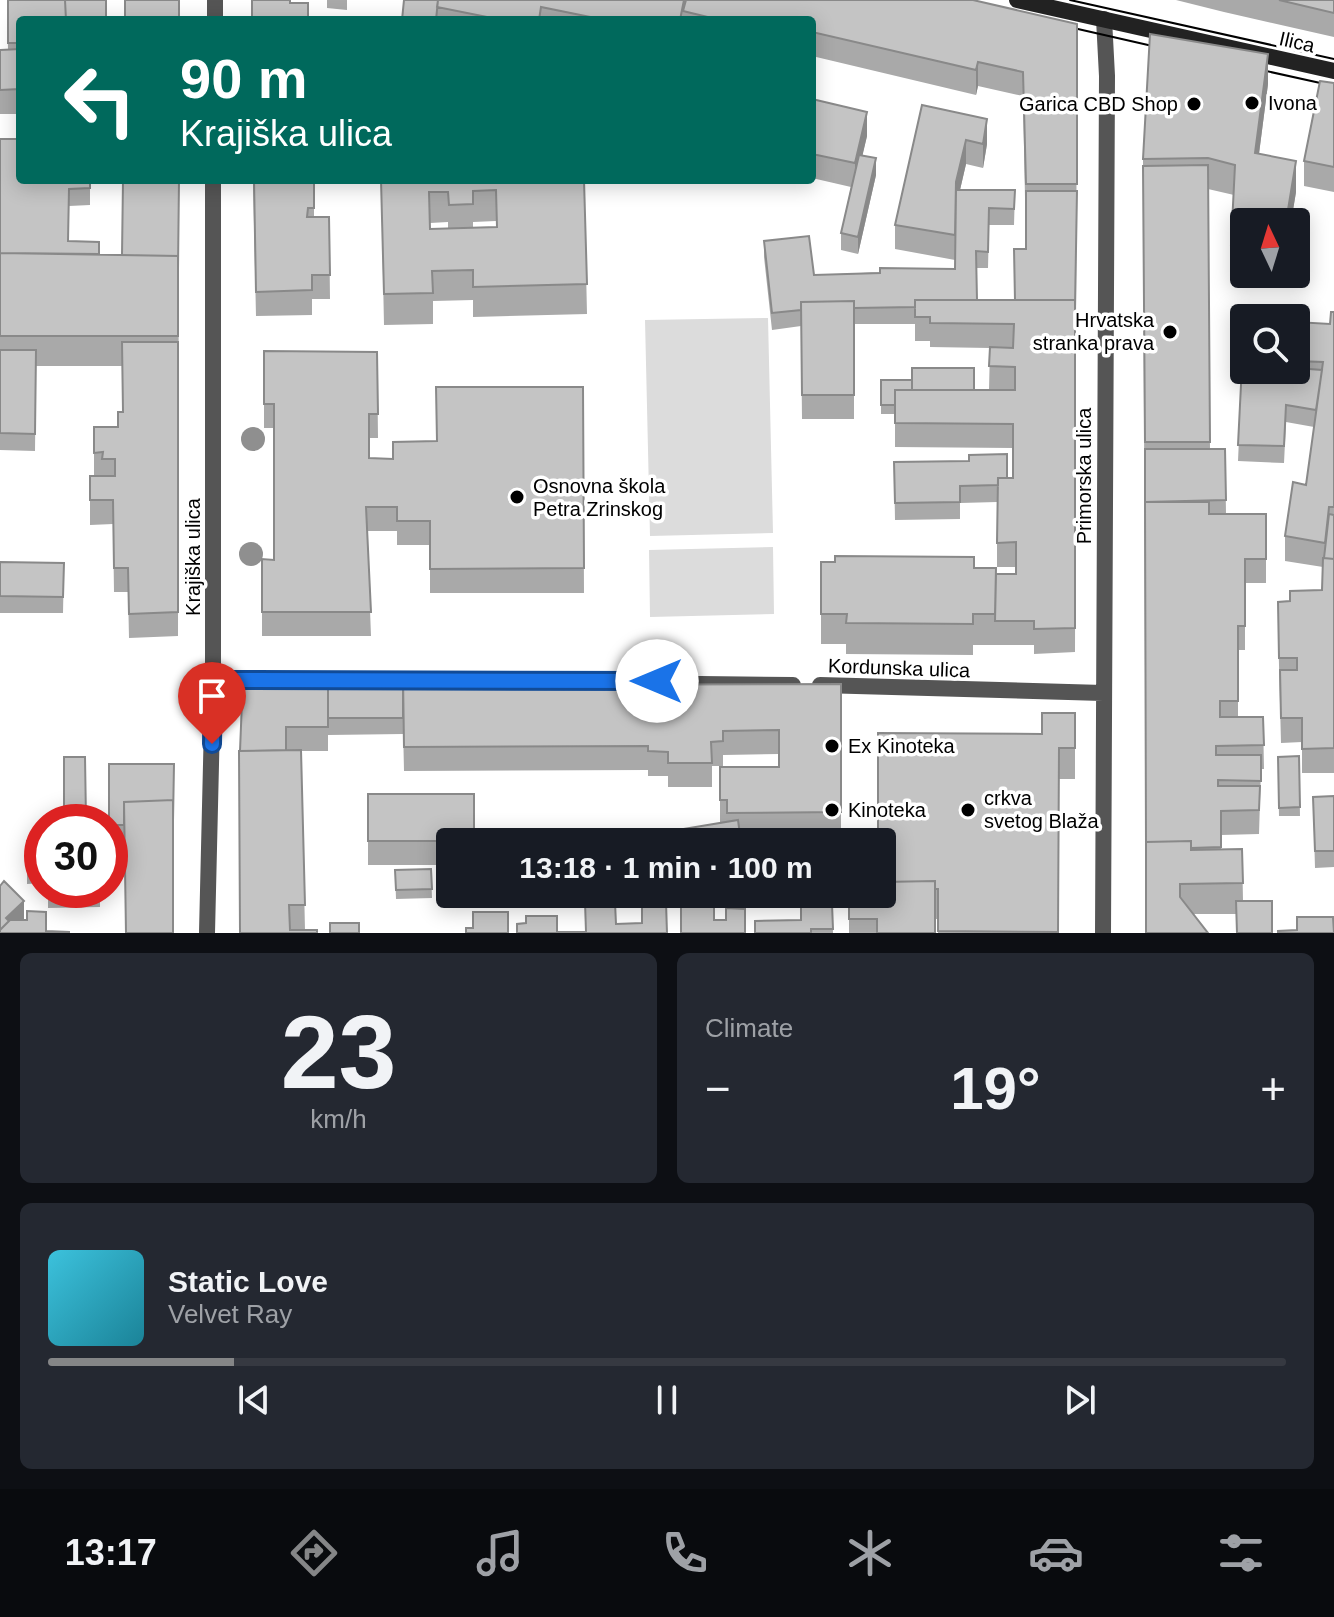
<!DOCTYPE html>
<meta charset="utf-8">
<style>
:root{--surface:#171b24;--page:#242831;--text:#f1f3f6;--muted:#9ea1a6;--line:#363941;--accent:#858687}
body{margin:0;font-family:Helvetica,sans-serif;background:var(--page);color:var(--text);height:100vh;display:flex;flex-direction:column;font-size:30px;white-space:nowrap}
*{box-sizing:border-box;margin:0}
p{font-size:26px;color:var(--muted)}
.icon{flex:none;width:44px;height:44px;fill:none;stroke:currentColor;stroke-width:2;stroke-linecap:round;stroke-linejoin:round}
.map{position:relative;height:933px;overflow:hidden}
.sheet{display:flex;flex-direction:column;gap:20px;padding:20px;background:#0d0f14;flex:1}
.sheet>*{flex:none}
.banner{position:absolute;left:16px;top:16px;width:800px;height:168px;border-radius:8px;box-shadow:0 4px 20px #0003;background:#00695c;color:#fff;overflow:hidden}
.needle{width:52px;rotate:356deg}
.buttons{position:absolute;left:1230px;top:208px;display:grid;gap:16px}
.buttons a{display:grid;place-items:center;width:80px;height:80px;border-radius:8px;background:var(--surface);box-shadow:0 4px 20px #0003;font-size:40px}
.speed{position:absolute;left:24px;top:804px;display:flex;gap:16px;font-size:40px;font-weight:700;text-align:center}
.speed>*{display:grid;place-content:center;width:104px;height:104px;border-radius:50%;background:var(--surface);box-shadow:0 4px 20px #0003;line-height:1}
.speed .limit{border:12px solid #d22;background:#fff;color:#111}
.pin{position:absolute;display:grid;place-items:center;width:68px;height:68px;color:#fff;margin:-82px -34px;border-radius:50% 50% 50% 0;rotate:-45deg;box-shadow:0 0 8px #0007}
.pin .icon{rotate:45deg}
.me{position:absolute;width:88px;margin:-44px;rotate:270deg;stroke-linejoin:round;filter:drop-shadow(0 0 6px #0008)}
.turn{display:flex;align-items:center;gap:28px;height:168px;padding:0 32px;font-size:36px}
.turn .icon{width:104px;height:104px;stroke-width:2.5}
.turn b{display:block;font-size:56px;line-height:68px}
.big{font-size:60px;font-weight:800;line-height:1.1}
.sheet .widget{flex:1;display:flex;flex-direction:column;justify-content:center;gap:12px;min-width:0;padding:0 28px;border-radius:12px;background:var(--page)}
.sheet .dial{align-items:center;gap:0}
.dial b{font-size:104px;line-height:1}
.song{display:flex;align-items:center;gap:24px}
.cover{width:96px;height:96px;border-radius:12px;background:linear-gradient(135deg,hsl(190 70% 55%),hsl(190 70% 35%))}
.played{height:8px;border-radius:4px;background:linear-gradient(90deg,var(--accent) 15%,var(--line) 15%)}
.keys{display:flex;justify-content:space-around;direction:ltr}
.heat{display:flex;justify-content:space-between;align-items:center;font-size:44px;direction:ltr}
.sheet .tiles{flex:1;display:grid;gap:20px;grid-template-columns:1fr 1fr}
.widget:last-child{grid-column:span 2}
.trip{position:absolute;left:436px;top:828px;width:460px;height:80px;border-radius:8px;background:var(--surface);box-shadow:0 4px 20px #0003;font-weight:800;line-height:80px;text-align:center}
.dock{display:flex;height:128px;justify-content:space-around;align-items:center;background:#090b0e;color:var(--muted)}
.dock .icon{width:56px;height:56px}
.dock .active{color:var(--accent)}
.dock b{font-size:36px;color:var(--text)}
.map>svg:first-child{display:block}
</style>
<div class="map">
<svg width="1334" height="933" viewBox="0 0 1334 933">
<rect width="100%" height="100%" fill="#fff"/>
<path fill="#dcdcdc" d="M768,318L773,533L650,536L645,320Z
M773,547L774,614L650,617L649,550Z"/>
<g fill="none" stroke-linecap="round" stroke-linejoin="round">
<path stroke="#555" stroke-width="16" d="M215,20V0
M213,680H261
M309,681H425
M449,681L793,685
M820,685L1103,693
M207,933L213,680V180
M1103,933L1107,76L1104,19"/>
<path stroke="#222" stroke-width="16" d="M1017,0L1334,71"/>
<path stroke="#000" stroke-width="2" d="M1070,0L1334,59
M1056,24L1170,50
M1248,67L1334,86"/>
</g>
<g fill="#8f8f8f">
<circle cx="253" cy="439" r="12"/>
<circle cx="251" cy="554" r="12"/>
</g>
<path fill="#a9a9a9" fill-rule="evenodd" d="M7,0H106L20,20V114H0V50H8Z
M327,0H347V10L327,8Z
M404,0L1077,24L1075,652L1034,654V645H973V655L846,654V644H821V562L974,568L996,574H1016V567H997V502L960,503V519L895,520L894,462L1013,478V448L895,447V414H881V380L974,390H989L990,348L930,347V341H915V324H854V419H802L801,326L772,330L764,257V241L814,275L955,269V260L895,249V225L922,105L987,144L983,168L966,164L960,190H1015L1014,225H989L988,268H976L977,300H1014L1026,249L1023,96L978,86L976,95L812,56V20H402Z
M1176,0H1334V37L1224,12Z
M1334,83V192L1304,186V161Z
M1268,84L1259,154L1296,192L1291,222H1244V274H1282L1281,282L1231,276V245L1234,195L1208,189L1210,449H1225L1226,514H1266V583H1245V650H1238V717H1263L1264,769H1261L1259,834L1221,835V849H1242L1243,901L1236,914H1194L1146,933L1143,159Z
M812,99L867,136L862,156L876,175L858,254L841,250V233L851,187L812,178Z
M0,139L20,180H112L90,181V205L69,206L68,241L99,254L122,255L179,180L178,636L129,638L128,592H114L113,524L90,525V476H94V427H118L122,412V366H36L35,451L0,450Z
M253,180H314V217H329L330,299H312V315L256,316Z
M381,180H584L587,314L473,317V300L433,301V324L384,325ZM496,221V227H473V222ZM448,222V228L430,229V223Z
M1334,312V773H1302V742L1281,743L1278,626L1290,601L1322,590L1323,567L1285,561V536L1306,485L1314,427L1286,422L1284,463L1238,461L1244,325V370H1296V322L1330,324Z
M264,351L377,352L378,438H369V458L393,459L436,441L583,387L584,593H430V545H397V531H367L371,636H262V559L274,560V428H264Z
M0,562L64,563L63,613H0Z
M328,684L468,685L841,684V836L741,837V842H665V832L720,823V767H779V754L723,755V766H712V787H668V776H648V770L404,771L403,726V734L328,735V727V751H301L305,930L240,933L239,751Z
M1075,713V779H1059L1058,933H938V919H935V933H849V894H882L1042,734Z
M1299,756L1300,816H1279L1278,757Z
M368,794H474V842H450V865H368Z
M1334,796V867L1315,868L1313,797Z
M110,822L173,836V933H126L124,842H110Z
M27,841H42V883L27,884Z
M431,869L432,898L396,899L395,870Z
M48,890H100V907L48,908Z
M672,894H738L673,904Z
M832,904L833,933H811L801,920Z"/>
<path fill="#898989" d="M1268,54V84L1255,184V153Z
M978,62V86L976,95V70Z
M867,112V136L855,188V163Z
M987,119V144L983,168V144Z
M966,140V164L956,207V182Z
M876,158V175L858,254V237Z
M1296,161V192L1291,222H1286Z
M24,901V925L17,933L6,918Z"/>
<path fill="#c4c4c4" stroke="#898989" stroke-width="2" fill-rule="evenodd" d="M8,0H65L66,20H20V43H8Z
M65,0H106V20H66Z
M125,0H179V20H125Z
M252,0H290V3H308V20H252Z
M404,0H438L436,20H402Z
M438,0H684L680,20H605L541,7L539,20H502L437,7Z
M686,0H973L1077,24V184H1026L1023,72L978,62L976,70L812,32V20H720L683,11Z
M1279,0H1334V13Z
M1150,34L1268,54L1255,153L1296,161L1286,222H1244V246L1231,245L1235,165L1208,158L1143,159Z
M20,49V89L0,90V50Z
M1320,81L1334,83V167L1304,161Z
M812,99L867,112L855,163L812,154Z
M922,105L987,119L983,144L966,140L956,182L955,235L895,225Z
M0,139H20V180H90V188L69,189L68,241L99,242V254L0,253Z
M859,155L876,158L858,237L841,233Z
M1208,165L1210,442H1145L1143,166Z
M123,180H179L178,269V256L122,255Z
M254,180H314V208H308L307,217H329L330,275H312V290L256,292Z
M381,180H584L587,284L473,287V270L432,271L433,293L384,294ZM496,190L497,227L430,229L429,192H448L449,205L473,204V191Z
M956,190H1015L1014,209L989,208L988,252L976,251L977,300H915V307L854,308V301L801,302V310L772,313L764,241L809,236L814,275L880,273V268L955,269Z
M1026,191H1077L1075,307V300H1015L1014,249H1026Z
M0,253L178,256V336H0Z
M915,300H1075V628L1034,629V621H995L996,574H1016V542L997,543L998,478H1013V424L895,423V390H1015V367L989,366L990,347L1013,348L1014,324L930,323V317H915Z
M854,301V395H802L801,302Z
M1331,312H1334V507H1329L1325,543L1285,536L1293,482L1306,485L1323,362L1296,361V322L1330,324Z
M1244,325V358H1242Z
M122,342H178V612L129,614L128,568H114L113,500H90V476H115V459H102L103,452L94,453V427H118V412H123Z
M0,350H36L35,434L0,433Z
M264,351L377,352L378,414H369V458L393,459V442L437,441L436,387H583L584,568L430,569V521H397V507H366L371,612H262V559L274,560V404H264Z
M1242,365H1244V370H1296V368L1322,370L1316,410L1286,405L1284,446L1238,445Z
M912,368H974V390H912Z
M881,380H912V390H895V405H881Z
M1145,449H1225L1226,500L1145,502Z
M1007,454V478H998V485L960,486V502L895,503L894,462L969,461V455Z
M1145,502H1209V514H1266V559H1245V626H1238V701H1220V717H1263L1264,745L1216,746V755H1261V781L1218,780V786H1260L1259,810L1221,811V847L1191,848V841L1146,842V848Z
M1329,514L1334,515V559L1324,558Z
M835,556L974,557V568H996L995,614H973V624L846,623L847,614H821V562H835Z
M1323,558L1334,559V748L1302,749V718H1281L1280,670H1297V658H1279L1278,602L1290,601V591L1322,590Z
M0,562L64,563L63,597L0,596Z
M243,676L328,677V727H286V750L240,751Z
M403,676H468V685L841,684V812L727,813V800H720V767H779V730L723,731V741L711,742L712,763H668V752L648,751V746L404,747Z
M403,683V718H328V684Z
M1042,713H1075V748H1059L1058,932L938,931V889H935V881L882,882V842H878V733L1042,734Z
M301,750L305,905H289L290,930H317V933H240L239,751Z
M1299,756L1300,807L1279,808L1278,757Z
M64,757H85L86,819H100V822H47V821L64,820Z
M109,764H174L173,821V800L124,802V825H110V822H109Z
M368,794H474V841H368Z
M1334,796V851H1315L1313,797Z
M173,800V933H126L124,802Z
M738,820L741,842H666L665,832Z
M27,841H42V859H27Z
M1191,841V850L1242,849L1243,883L1180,884V897L1208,933H1146V842Z
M431,869L432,889L396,890L395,870Z
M4,881L24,901L6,918L9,921L0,930V886Z
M935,881V933H877V919H849V894H882V882Z
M1236,901H1272V933H1237Z
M585,902H615L616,924L642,923V902H666L667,933H517V924L526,923V916H557V932H586Z
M801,904H832L833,929H811V933H755V921L801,920Z
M681,906H714V920H726V908L745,909V933H681Z
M27,911L46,912V931L69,932V933H0V930L10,920H27Z
M473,912H508V933H466V928H473Z
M1297,917H1333L1334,933H1278V931L1297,930Z
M330,923H359V933H330Z"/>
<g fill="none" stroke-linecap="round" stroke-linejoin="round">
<defs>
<path id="route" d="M212,744L213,680L657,681"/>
</defs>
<use href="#route" stroke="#114b97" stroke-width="20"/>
<use href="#route" stroke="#1a73e8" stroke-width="14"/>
</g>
<g fill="#000" stroke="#fff" stroke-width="3">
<circle cx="1252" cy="103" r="8"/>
<circle cx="1194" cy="104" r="8"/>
<circle cx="1170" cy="332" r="8"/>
<circle cx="517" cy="497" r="8"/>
<circle cx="832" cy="746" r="8"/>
<circle cx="832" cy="810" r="8"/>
<circle cx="968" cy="810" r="8"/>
</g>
<g text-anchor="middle" stroke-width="7" stroke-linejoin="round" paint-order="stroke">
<g font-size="20" fill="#000" stroke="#fff">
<text transform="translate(1297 42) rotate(13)" y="7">Ilica</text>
<text transform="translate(1084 476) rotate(-90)" y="7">Primorska ulica</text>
<text transform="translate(193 557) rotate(-90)" y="7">Krajiška ulica</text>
<text transform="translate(899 668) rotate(2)" y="7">Kordunska ulica</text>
</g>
<g font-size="20" fill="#000" stroke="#fff" text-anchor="start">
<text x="1268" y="110">Ivona</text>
<text x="1178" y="111" text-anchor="end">Garica CBD Shop</text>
<text x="1154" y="327" text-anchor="end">Hrvatska<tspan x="1154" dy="23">stranka prava</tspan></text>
<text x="533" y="493">Osnovna škola<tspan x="533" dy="23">Petra Zrinskog</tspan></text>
<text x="848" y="753">Ex Kinoteka</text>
<text x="984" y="805">crkva<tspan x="984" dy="23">svetog Blaža</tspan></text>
<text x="848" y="817">Kinoteka</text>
</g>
</g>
</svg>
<div class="buttons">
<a><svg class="needle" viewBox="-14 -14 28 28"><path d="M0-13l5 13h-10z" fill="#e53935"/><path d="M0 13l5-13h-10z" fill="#9ea1a6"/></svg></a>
<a><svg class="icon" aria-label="search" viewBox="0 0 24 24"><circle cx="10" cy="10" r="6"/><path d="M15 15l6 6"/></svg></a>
</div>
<div class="speed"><div class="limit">30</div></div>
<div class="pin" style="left:212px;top:744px;background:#d93025"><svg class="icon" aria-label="arrive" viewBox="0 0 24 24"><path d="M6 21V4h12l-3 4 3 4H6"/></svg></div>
<svg class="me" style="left:657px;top:681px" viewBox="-20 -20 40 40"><circle r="19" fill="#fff"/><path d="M0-13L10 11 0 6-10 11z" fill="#1a73e8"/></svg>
<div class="trip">13:18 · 1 min · 100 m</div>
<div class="banner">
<div class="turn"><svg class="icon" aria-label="left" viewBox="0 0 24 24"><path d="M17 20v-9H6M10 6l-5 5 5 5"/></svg><div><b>90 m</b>Krajiška ulica</div></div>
</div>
</div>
<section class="sheet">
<div class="tiles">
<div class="widget dial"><b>23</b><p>km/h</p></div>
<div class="widget"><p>Climate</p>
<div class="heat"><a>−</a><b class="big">19°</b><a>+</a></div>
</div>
<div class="widget">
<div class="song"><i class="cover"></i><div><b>Static Love</b><p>Velvet Ray</p></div></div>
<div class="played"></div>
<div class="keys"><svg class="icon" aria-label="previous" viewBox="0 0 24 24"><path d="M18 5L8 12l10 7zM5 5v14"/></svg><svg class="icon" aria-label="pause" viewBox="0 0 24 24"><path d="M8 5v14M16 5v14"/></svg><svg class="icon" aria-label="next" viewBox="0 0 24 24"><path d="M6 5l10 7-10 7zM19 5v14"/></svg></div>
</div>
</div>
</section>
<nav class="dock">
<b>13:17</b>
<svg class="icon active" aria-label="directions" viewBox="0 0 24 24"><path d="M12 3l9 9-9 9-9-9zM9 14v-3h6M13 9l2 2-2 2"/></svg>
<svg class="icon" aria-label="music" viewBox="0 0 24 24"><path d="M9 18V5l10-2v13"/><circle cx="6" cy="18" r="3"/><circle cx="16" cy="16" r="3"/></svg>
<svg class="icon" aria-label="phone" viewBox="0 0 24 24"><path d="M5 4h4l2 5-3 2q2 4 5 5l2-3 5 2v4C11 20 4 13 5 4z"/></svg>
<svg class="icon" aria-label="climate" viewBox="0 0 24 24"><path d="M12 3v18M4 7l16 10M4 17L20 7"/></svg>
<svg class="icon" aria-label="car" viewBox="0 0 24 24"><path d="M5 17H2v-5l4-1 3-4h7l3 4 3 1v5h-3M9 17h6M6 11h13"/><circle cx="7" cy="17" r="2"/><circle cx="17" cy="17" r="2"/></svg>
<svg class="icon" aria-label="filters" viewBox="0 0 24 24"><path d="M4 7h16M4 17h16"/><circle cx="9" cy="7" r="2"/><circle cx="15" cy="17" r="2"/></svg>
</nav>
